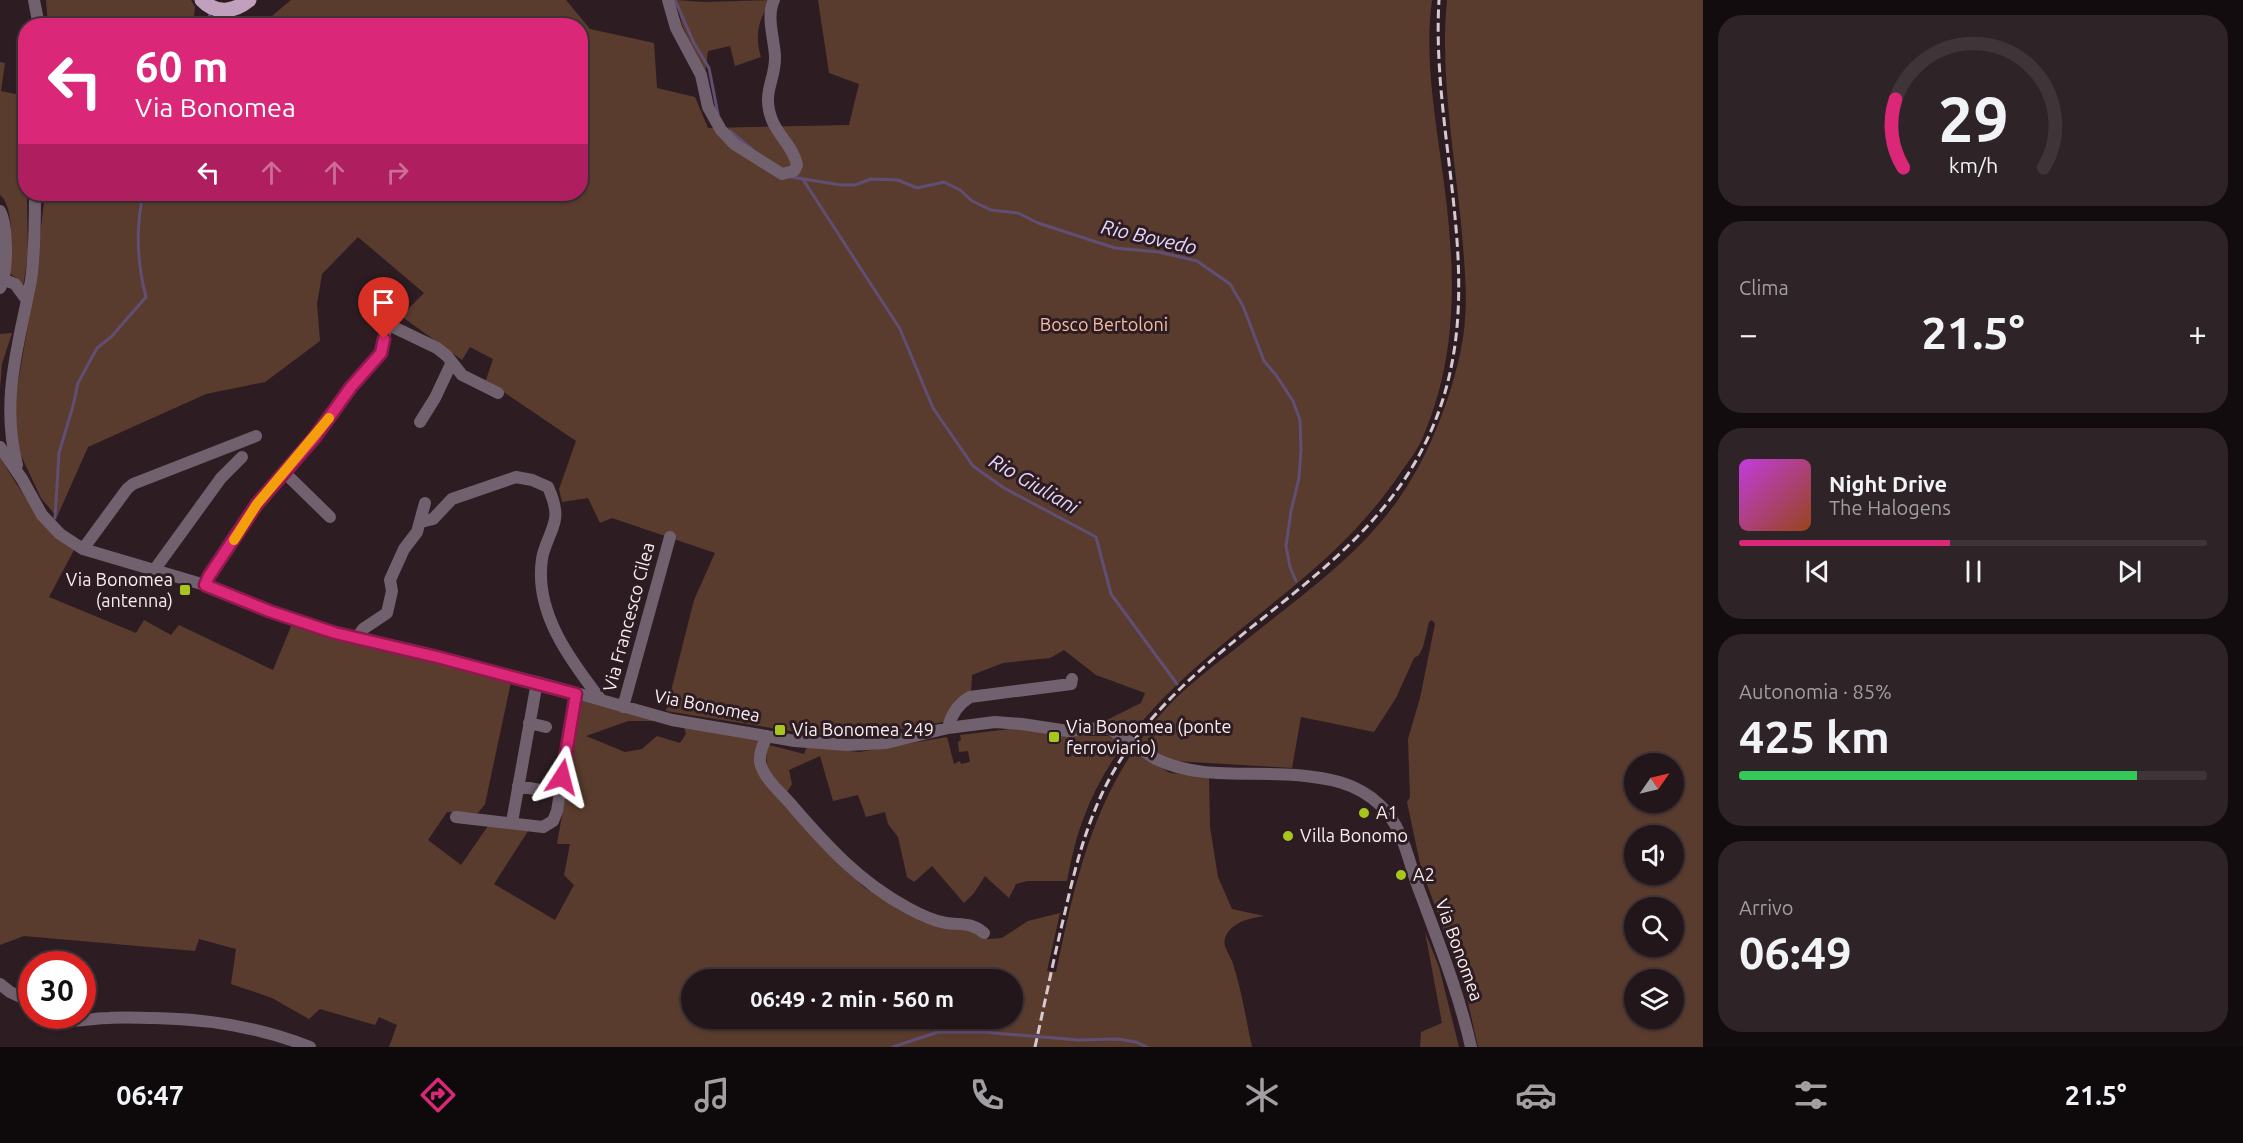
<!DOCTYPE html>
<html lang="it">
<meta charset="utf-8">
<style>
:root{--surface:#22161a;--page:#2e2327;--text:#f1f3f6;--muted:#a29fa2;--line:#3f3539;--accent:#db2777}
body{margin:0;font-family:Ubuntu,sans-serif;background:var(--page);color:var(--text);height:100vh;display:flex;flex-direction:column;font-size:22px;white-space:nowrap}
*{box-sizing:border-box;margin:0}
p{font-size:20px;color:var(--muted)}
.icon{flex:none;width:33px;height:33px;fill:none;stroke:currentColor;stroke-width:2;stroke-linecap:round;stroke-linejoin:round}
.map{position:relative;flex:1;overflow:hidden}
.panel{display:flex;flex-direction:column;gap:15px;padding:15px;background:#130c0e;width:540px}
.panel>*{flex:none}
.banner{position:absolute;left:18px;top:18px;width:570px;height:183px;border-radius:24px;box-shadow:0 2px 4px #0004,0 0 0 2px var(--line);background:#db2777;color:#fff;overflow:hidden}
.needle{width:39px;rotate:56deg}
.controls{position:absolute;left:1624px;top:753px;display:grid;gap:12px}
.controls a{display:grid;place-items:center;width:60px;height:60px;border-radius:50%;background:var(--surface);box-shadow:0 2px 4px #0004,0 0 0 2px var(--line);font-size:30px}
.speed{position:absolute;left:18px;top:951px;display:flex;gap:12px;font-size:30px;font-weight:700;text-align:center}
.speed>*{display:grid;place-content:center;width:78px;height:78px;border-radius:50%;background:var(--surface);box-shadow:0 2px 4px #0004,0 0 0 2px var(--line);line-height:1}
.speed .limit{border:9px solid #d22;background:#fff;color:#111}
.pin{position:absolute;display:grid;place-items:center;width:51px;height:51px;color:#fff;margin:-62px -26px;border-radius:50% 50% 50% 0;rotate:-45deg;box-shadow:0 0 6px #0007}
.pin .icon{rotate:45deg}
.me{position:absolute;width:66px;margin:-33px;rotate:9deg;stroke-linejoin:round;filter:drop-shadow(0 0 4px #0008)}
.turn{display:flex;align-items:center;gap:21px;height:126px;padding:0 18px;font-size:27px}
.turn .icon{width:78px;height:78px;stroke-width:2.5}
.turn b{display:block;font-size:42px;line-height:51px}
.lanes{display:flex;align-items:center;height:57px;padding:0 18px;background:#0003;justify-content:center;gap:30px;direction:ltr}
.lanes .off{opacity:.35}
.big{font-size:45px;font-weight:700;line-height:1.1}
.panel .card{flex:1;display:flex;flex-direction:column;justify-content:center;gap:9px;min-width:0;padding:0 21px;border-radius:24px;background:var(--page)}
.panel .dial{align-items:center;gap:0}
.dial svg{height:156px;overflow:visible;fill:none;stroke:var(--line);stroke-width:7;stroke-linecap:round;text-anchor:middle}
.dial text{fill:var(--text);stroke:none}
.song{display:flex;align-items:center;gap:18px}
.cover{width:72px;height:72px;border-radius:9px;background:linear-gradient(135deg,hsl(290 70% 55%),hsl(20 70% 35%))}
.played{height:6px;border-radius:3px;background:linear-gradient(90deg,var(--accent) 45%,var(--line) 45%)}
.keys{display:flex;justify-content:space-around;direction:ltr}
.heat{display:flex;justify-content:space-between;align-items:center;font-size:33px;direction:ltr}
.charge{height:9px;border-radius:4px;background:linear-gradient(90deg,#34c759 85%,var(--line) 0)}
.trip{position:absolute;left:681px;top:969px;width:342px;height:60px;border-radius:30px;background:var(--surface);box-shadow:0 2px 4px #0004,0 0 0 2px var(--line);font-weight:700;line-height:60px;text-align:center}
.dock{display:flex;height:96px;justify-content:space-around;align-items:center;background:#0e090a;color:var(--muted)}
.dock .icon{width:42px;height:42px}
.dock .on{color:var(--accent)}
.dock b{font-size:27px;color:var(--text)}
main{display:flex;flex:1;min-height:0}
.map>svg:first-child{display:block}
</style>
<main>
<div class="map">
<svg width="1703" height="1047" viewBox="0 0 1703 1047">
<rect width="100%" height="100%" fill="#2d1d23"/>
<path fill="#5a3c2e" fill-rule="evenodd" d="M46,0H191L195,7L193,25H48Z
M291,0H566L590,29L654,43L657,88L695,97L708,128L849,125L859,84L829,73L818,0H1432C1425,51 1433,103 1440,154C1454,250 1463,344 1423,437C1418,449 1409,461 1401,472C1373,514 1339,548 1300,581C1220,648 1122,714 1084,817C1076,837 1071,860 1067,881H1027L1016,884L1009,898L985,876L974,893L964,903L932,866L914,882L907,877L898,837L888,824L885,812L866,817L858,795L833,801L820,756L789,770L792,784L787,792C773,775 761,768 769,745L804,754L807,746L859,752L947,737L954,764L960,761L961,764L970,762L968,751L959,752L958,742L961,740L960,735L1018,728L1060,736H1109L1114,739L1097,725L1141,703L1145,693L1096,675L1064,650L1050,658L1003,663L972,675L971,694L944,722L849,738L809,734L666,711L694,600L715,553L612,518L600,523L588,498L562,502L559,489L576,441L486,380L493,359L470,347L462,360L401,316L424,293L358,237L322,274L317,304L320,341L265,382L206,394L88,447L57,517L41,498L17,447L15,400L32,301L45,194H251L261,203L269,194H580V26L261,25Z
M676,0L704,2L771,0C759,19 754,34 761,57L735,66L730,46L708,51L705,74L682,25Z
M1447,0H1703V1047H1478L1464,985L1421,868L1407,802L1410,797L1408,739L1420,698L1435,624L1432,620L1429,622L1423,647L1419,655L1414,658L1396,698L1374,732L1301,717L1292,768L1174,761L1154,764L1170,773L1209,777L1210,827L1218,877L1232,909L1264,916C1250,918 1231,922 1225,938C1222,947 1231,956 1233,964C1242,991 1246,1020 1252,1047H389L397,1025L379,1017L375,1025L320,1009L309,1019L272,998L231,984L236,949L199,939L195,951L24,936L0,945V457C21,492 41,525 74,550L49,597L136,633L144,620L171,635L179,625L273,670L292,624L511,682L485,804L478,813L447,812L428,840L461,865L488,826L528,831L494,884L555,920L574,885L564,875L570,844H557L582,701L659,721H628L586,736L625,752L642,749L657,736L680,743L686,734L684,727L759,739L763,779L826,852L865,888L923,922L972,931L988,939L1002,938L1028,921L1060,913L1047,971L1056,972C1076,878 1093,797 1156,720C1179,691 1211,668 1240,645C1295,600 1359,557 1400,497C1423,464 1440,424 1452,385C1458,365 1464,340 1465,319C1467,296 1465,270 1463,246C1457,165 1439,81 1447,0ZM1635,764H1674V802H1635ZM1635,836H1674V874H1635ZM1635,908H1674V946H1635ZM692,980H1012V1018H692ZM1635,980H1674V1018H1635Z
M0,62L5,63L1,91L25,96L28,255L23,287L18,279L9,273C12,256 15,206 0,195Z
M12,333L2,364L0,389V334Z
M1425,932L1439,967L1459,1047H1420L1421,1032L1442,1023Z"/>
<g fill="none" stroke-linecap="round" stroke-linejoin="round">
<path stroke="#604e74" stroke-width="3" d="M675,0L694,43L709,68L718,114
M207,26L210,14
M730,131L753,150
M791,177L841,185H855L871,179L898,180L917,188L944,182L960,190L972,201L991,210L1018,213L1038,223L1115,248L1159,252L1197,261L1230,284L1243,306L1264,361L1276,375L1293,401L1300,420L1301,449L1299,478L1291,511L1286,546L1290,567L1296,581
M804,181L900,329L933,408L973,466L1004,488L1096,537L1111,594L1177,684
M55,518L59,453L73,406L78,383L97,348L111,337L146,297C137,263 136,227 143,194
M893,1047L938,1032H983L1078,1040L1117,1039L1136,1042L1147,1047"/>
<path stroke="#71616f" stroke-width="12" d="M34,0L39,26
M668,0L676,28L701,75L708,107L721,130L734,144L782,174L794,171L797,165C794,148 779,137 772,120C761,92 776,80 775,56C774,38 766,16 774,0
M0,211C8,227 8,273 0,288
M0,278L15,284L26,299
M420,422L435,398L452,362
M0,447L22,479L42,515L60,534L83,549L205,585L269,611L335,633L537,682L672,720L795,741L847,745L886,743L948,728L995,722L1022,724L1068,731L1100,728L1110,729L1119,735
M17,465C0,399 19,344 31,280C35,252 35,222 35,194
M285,473L330,517
M421,522L433,519L452,499L516,477L532,480L548,487C552,496 557,509 555,519C553,532 544,545 542,559C534,612 570,660 601,700
M83,549L127,489L133,484L256,436
M155,569L221,478L242,457
M205,585L209,575L257,504L306,447L351,388L381,353L387,324L437,348L447,356L462,375L498,393
M357,637L363,629L387,613L392,591L390,580L404,549L417,532L425,503
M623,707L670,537
M529,723L546,727
M948,728C951,715 958,704 970,697L1071,684L1072,679
M767,736C763,744 759,753 760,762C763,777 779,791 789,802C824,843 859,882 908,908C919,914 933,921 946,923C961,925 971,922 984,933
M1156,759C1199,780 1250,771 1296,775C1328,778 1356,782 1380,805C1406,830 1408,864 1421,895C1440,946 1459,994 1471,1047
M518,786L540,790
M456,817L543,827L553,821L557,811L576,694
M512,822L537,682
M0,984L10,992L32,1002
M54,1016C72,1025 89,1018 109,1018C124,1017 140,1018 155,1018C209,1019 260,1027 310,1047"/>
<path stroke="#c1a0bd" stroke-width="15" d="M202,0C216,15 234,12 249,0"/>
<path stroke="#d6cace" stroke-width="3" stroke-dasharray="9 4.5" stroke-linecap="butt" d="M1035,1047C1045,1002 1054,957 1065,912C1078,854 1094,795 1130,746C1225,615 1390,567 1443,399C1484,268 1431,134 1439,0"/>
<path stroke="#71616f" stroke-width="12" d="M1119,735L1156,759"/>
</g>
<g fill="none" stroke-linecap="round" stroke-linejoin="round">
<defs>
<path id="route" d="M384,339L381,353L351,387L315,437L257,504L209,576L205,585L269,611L335,633L437,657L576,694L562,777"/>
</defs>
<use href="#route" stroke="#8e194d" stroke-width="15"/>
<use href="#route" stroke="#db2777" stroke-width="10"/>
<path stroke="#f59e0b" stroke-width="10" d="M234,540L257,504L329,418"/>
</g>
<g fill="#a7c71e" stroke="#2d1d23" stroke-width="2">
<rect x="179" y="584" width="12" height="12" rx="3"/>
<rect x="774" y="724" width="12" height="12" rx="3"/>
<rect x="1048" y="731" width="12" height="12" rx="3"/>
<circle cx="1364" cy="813" r="6"/>
<circle cx="1288" cy="836" r="6"/>
<circle cx="1401" cy="875" r="6"/>
</g>
<g text-anchor="middle" stroke-width="6" stroke-linejoin="round" paint-order="stroke">
<g font-size="18" fill="#f6bda3" stroke="#2d1d23">
<text x="1104" y="331">Bosco Bertoloni</text>
</g>
<g font-size="18" fill="#f8edf0" stroke="#2d1d23" text-anchor="start">
<text x="173" y="586" text-anchor="end">Via Bonomea<tspan x="173" dy="21">(antenna)</tspan></text>
<text x="1066" y="733">Via Bonomea (ponte<tspan x="1066" dy="21">ferroviario)</tspan></text>
<text x="792" y="736">Via Bonomea 249</text>
<text x="1376" y="819">A1</text>
<text x="1300" y="842">Villa Bonomo</text>
<text x="1413" y="881">A2</text>
</g>
<g font-size="18" fill="#f8edf0" stroke="#2d1d23">
<text transform="translate(629 617) rotate(-75)" y="6">Via Francesco Cilea</text>
<text transform="translate(707 706) rotate(11)" y="6">Via Bonomea</text>
<text transform="translate(1459 950) rotate(70)" y="6">Via Bonomea</text>
</g>
<g font-size="20" font-style="italic" fill="#e6d5fd" stroke="#2d1d23">
<text transform="translate(1149 237) rotate(13)" y="7">Rio Bovedo</text>
<text transform="translate(1034 484) rotate(30)" y="7">Rio Giuliani</text>
</g>
</g>
</svg>
<div class="controls">
<a><svg class="needle" viewBox="-14 -14 28 28"><path d="M0-13l5 13h-10z" fill="#e53935"/><path d="M0 13l5-13h-10z" fill="#a29fa2"/></svg></a>
<a><svg class="icon" aria-label="sound" viewBox="0 0 24 24"><path d="M4 9h4l5-4v14l-5-4H4zM17 9q2 3 0 6"/></svg></a>
<a><svg class="icon" aria-label="search" viewBox="0 0 24 24"><circle cx="10" cy="10" r="6"/><path d="M15 15l6 6"/></svg></a>
<a><svg class="icon" aria-label="layers" viewBox="0 0 24 24"><path d="M12 4l9 5-9 5-9-5zM3 14l9 5 9-5"/></svg></a>
</div>
<div class="speed"><div class="limit">30</div></div>
<div class="pin" style="left:384px;top:339px;background:#d93025"><svg class="icon" aria-label="arrive" viewBox="0 0 24 24"><path d="M6 21V4h12l-3 4 3 4H6"/></svg></div>
<svg class="me" style="left:562px;top:777px" viewBox="-20 -20 40 40"><path d="M0-17L14 15 0 8-14 15z" fill="#db2777" stroke="#fff" stroke-width="4"/></svg>
<div class="trip">06:49 · 2 min · 560 m</div>
<div class="banner">
<div class="turn"><svg class="icon" aria-label="left" viewBox="0 0 24 24"><path d="M17 20v-9H6M10 6l-5 5 5 5"/></svg><div><b>60 m</b>Via Bonomea</div></div>
<div class="lanes"><svg class="icon" aria-label="left" viewBox="0 0 24 24"><path d="M17 20v-9H6M10 6l-5 5 5 5"/></svg><svg class="icon off" aria-label="ahead" viewBox="0 0 24 24"><path d="M12 20V5M6 11l6-6 6 6"/></svg><svg class="icon off" aria-label="ahead" viewBox="0 0 24 24"><path d="M12 20V5M6 11l6-6 6 6"/></svg><svg class="icon off" aria-label="right" viewBox="0 0 24 24"><path d="M7 20v-9h11M14 6l5 5-5 5"/></svg></div>
</div>
</div>
<section class="panel">
<div class="card dial"><svg viewBox="0 0 100 80">
<path d="M14 69A42 42 0 1 1 86 69"/>
<path d="M14 69A42 42 0 0 1 10 34" stroke="#db2777"/>
<text x="50" y="56" font-size="32" font-weight="700">29</text>
<text x="50" y="72" font-size="11">km/h</text>
</svg></div>
<div class="card"><p>Clima</p>
<div class="heat"><a>−</a><b class="big">21.5°</b><a>+</a></div>
</div>
<div class="card">
<div class="song"><i class="cover"></i><div><b>Night Drive</b><p>The Halogens</p></div></div>
<div class="played"></div>
<div class="keys"><svg class="icon" aria-label="previous" viewBox="0 0 24 24"><path d="M18 5L8 12l10 7zM5 5v14"/></svg><svg class="icon" aria-label="pause" viewBox="0 0 24 24"><path d="M8 5v14M16 5v14"/></svg><svg class="icon" aria-label="next" viewBox="0 0 24 24"><path d="M6 5l10 7-10 7zM19 5v14"/></svg></div>
</div>
<div class="card"><p>Autonomia · 85%</p><b class="big">425 km</b><div class="charge"></div></div>
<div class="card"><p>Arrivo</p><b class="big">06:49</b></div>
</section>
</main>
<nav class="dock">
<b>06:47</b>
<svg class="icon on" aria-label="directions" viewBox="0 0 24 24"><path d="M12 3l9 9-9 9-9-9zM9 14v-3h6M13 9l2 2-2 2"/></svg>
<svg class="icon" aria-label="music" viewBox="0 0 24 24"><path d="M9 18V5l10-2v13"/><circle cx="6" cy="18" r="3"/><circle cx="16" cy="16" r="3"/></svg>
<svg class="icon" aria-label="phone" viewBox="0 0 24 24"><path d="M5 4h4l2 5-3 2q2 4 5 5l2-3 5 2v4C11 20 4 13 5 4z"/></svg>
<svg class="icon" aria-label="climate" viewBox="0 0 24 24"><path d="M12 3v18M4 7l16 10M4 17L20 7"/></svg>
<svg class="icon" aria-label="car" viewBox="0 0 24 24"><path d="M5 17H2v-5l4-1 3-4h7l3 4 3 1v5h-3M9 17h6M6 11h13"/><circle cx="7" cy="17" r="2"/><circle cx="17" cy="17" r="2"/></svg>
<svg class="icon" aria-label="filters" viewBox="0 0 24 24"><path d="M4 7h16M4 17h16"/><circle cx="9" cy="7" r="2"/><circle cx="15" cy="17" r="2"/></svg>
<b>21.5°</b>
</nav>
